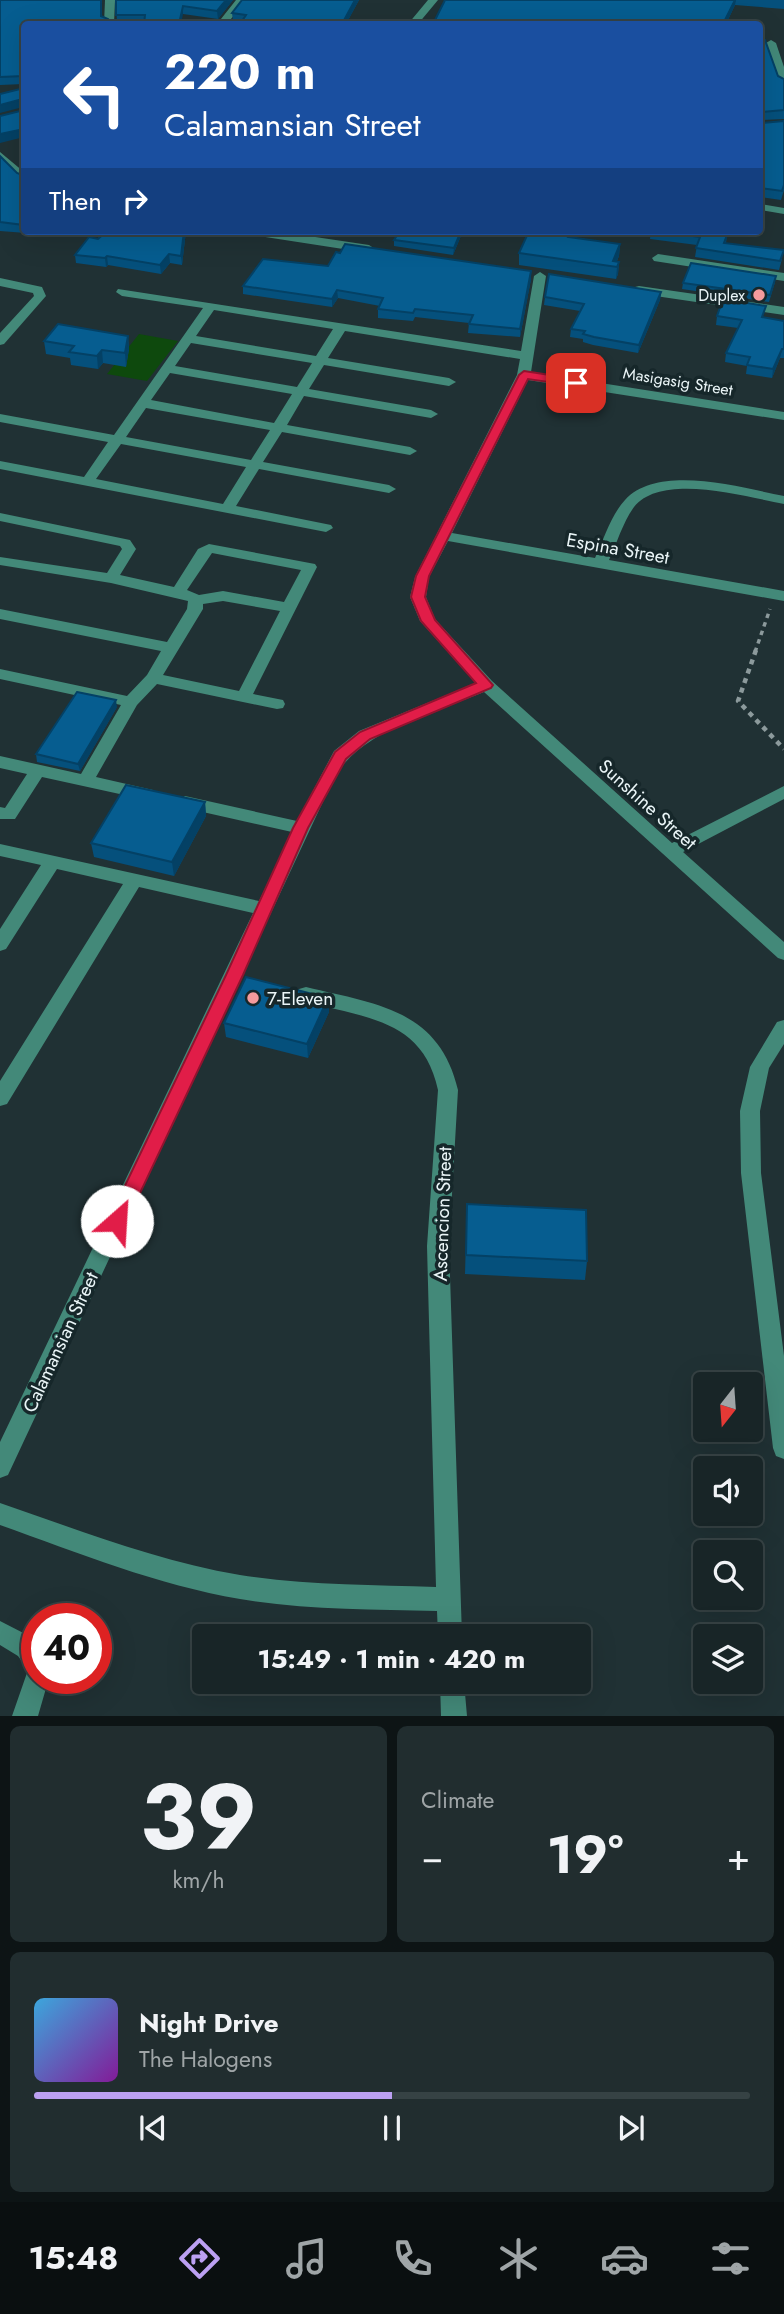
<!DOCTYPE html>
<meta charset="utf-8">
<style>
:root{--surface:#182527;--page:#212d2f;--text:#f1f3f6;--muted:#9fa5a7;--line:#364244;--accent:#bca0f2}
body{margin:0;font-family:Jost,sans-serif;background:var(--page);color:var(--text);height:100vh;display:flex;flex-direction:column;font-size:26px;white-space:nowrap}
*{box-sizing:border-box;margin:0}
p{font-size:23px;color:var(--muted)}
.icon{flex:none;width:38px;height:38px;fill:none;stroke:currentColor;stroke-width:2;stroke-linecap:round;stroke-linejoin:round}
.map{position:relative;height:1716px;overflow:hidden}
.panel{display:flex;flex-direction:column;gap:10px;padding:10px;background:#0d1415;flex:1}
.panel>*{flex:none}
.banner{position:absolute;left:21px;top:21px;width:742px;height:214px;border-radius:7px;box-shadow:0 7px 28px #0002,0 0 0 2px var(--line);background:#1a4fa0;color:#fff;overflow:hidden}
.needle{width:46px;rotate:197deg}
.controls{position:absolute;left:693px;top:1372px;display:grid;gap:14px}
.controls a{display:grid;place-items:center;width:70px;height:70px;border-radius:7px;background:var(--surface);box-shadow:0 7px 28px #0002,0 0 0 2px var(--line);font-size:35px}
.speed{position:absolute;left:21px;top:1603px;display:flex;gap:14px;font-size:35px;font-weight:700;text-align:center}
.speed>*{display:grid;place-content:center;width:91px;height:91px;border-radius:50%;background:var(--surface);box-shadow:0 7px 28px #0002,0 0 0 2px var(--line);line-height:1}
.speed .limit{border:10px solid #d22;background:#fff;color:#111}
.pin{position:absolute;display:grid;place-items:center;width:60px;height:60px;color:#fff;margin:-30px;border-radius:14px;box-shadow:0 4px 10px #0006}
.me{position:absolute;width:77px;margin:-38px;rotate:26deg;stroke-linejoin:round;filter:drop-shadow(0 0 5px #0008)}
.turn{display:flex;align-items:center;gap:24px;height:147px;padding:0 28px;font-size:32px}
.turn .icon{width:91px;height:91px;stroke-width:2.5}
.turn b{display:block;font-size:49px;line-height:60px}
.then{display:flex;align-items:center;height:66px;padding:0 28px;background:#0003;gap:14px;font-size:26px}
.big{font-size:52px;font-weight:700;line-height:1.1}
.panel .widget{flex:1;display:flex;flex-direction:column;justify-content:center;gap:10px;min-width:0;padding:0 24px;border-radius:10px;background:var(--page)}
.panel .dial{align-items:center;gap:0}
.dial b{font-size:91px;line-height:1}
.song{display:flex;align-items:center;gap:21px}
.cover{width:84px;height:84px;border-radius:10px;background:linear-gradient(135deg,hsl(200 70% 55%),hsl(290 70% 35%))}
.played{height:7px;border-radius:4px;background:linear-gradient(90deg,var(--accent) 50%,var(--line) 50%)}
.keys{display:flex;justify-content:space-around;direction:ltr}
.heat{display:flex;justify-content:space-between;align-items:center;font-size:38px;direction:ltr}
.panel .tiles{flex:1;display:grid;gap:10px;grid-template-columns:1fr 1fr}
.widget:last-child{grid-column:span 2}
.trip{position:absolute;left:192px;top:1624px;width:399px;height:70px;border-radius:7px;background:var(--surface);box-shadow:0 7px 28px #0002,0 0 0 2px var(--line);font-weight:700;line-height:70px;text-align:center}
.menu{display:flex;height:112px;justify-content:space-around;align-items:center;background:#0a0f10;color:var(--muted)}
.menu .icon{width:49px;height:49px}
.menu .current{color:var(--accent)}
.menu b{font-size:32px;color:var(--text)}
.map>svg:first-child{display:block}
</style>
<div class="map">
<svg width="784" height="1716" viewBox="0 0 784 1716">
<rect width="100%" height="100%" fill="#203134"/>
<path fill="#0e490d" d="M139,334L178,341L147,381L107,374Z"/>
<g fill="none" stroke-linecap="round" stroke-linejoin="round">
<path stroke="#8c9a9c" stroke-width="3.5" stroke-dasharray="4.5 4.5" stroke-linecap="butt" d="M755,652L770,609"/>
<path stroke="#8c9a9c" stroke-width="4.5" stroke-dasharray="5 5" stroke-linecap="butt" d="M756,650L738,701L784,749"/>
<path fill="#438979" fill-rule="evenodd" d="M105,0H115L114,24H104Z
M236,0H246L227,24H217Z
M428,0H438L418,24H408Z
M771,40L776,43L784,67V86L779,83L766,43Z
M0,152L24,172V181L20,180L0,161Z
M760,204L784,208V214L760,210Z
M246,231H275L369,245L375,249L369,253L252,235Z
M658,254L784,273V281L654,261L652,258Z
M540,272L546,276L531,372L784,412V420L528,380L452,533L595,558C604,539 611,515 625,500C659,463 742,488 784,496V504C746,497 662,472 634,507C623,522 617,543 609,560L784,591V601L448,541L429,577L426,597L435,619L492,681L672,843L784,786V799L683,852L784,942V960L778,958L484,692C434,713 364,729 335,776L8,1475L0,1478V1442L253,913L139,887L7,1104L0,1106V1081L123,884L57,869L6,949L0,951V929L41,865L0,856V844L259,901L292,832L185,808L177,802L185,796L297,821L334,751L359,731L476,683L420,621L410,597L415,577L517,375L520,359L345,331L328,358L449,378L456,382L449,386L324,365L309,389L431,410L438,414L431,418L304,396L287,425L410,447L417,451L410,455L282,432L263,462L389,485L396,489L389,493L259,469L236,506L331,525L333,528L326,532L0,469V461L84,477L108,442L0,422V414L114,435L203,308L122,296L116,292L118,289L521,351L534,276ZM214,310L333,329L316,356L196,336ZM191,343L312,363L297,387L175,366ZM170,373L292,394L274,423L151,400ZM146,408L270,430L251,460L126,437ZM121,444L246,467L223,504L96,479Z
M0,278L42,287L46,296L4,344L0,345V333L34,296L33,293L0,286Z
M639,286L784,307V315L635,293V287Z
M0,513L130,540L136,549L120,575L174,587L198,549L209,544L315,564L317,567L253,694L283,700L285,704L283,708L277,709L157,684L137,705L96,777L153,790L155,794L153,798L147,800L42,777L15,819H0V807L5,808L27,774L0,768V756L81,774L121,705L0,679V669L127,696L147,675L161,651L0,619V609L167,642L187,609L188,601L111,583L0,565V557L107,573L122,549L120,546L0,521ZM212,553L301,570L284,602L223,591L199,595L187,590ZM223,601L280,611L239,691L163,675L203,609V604Z
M306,987C376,1004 439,1009 458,1090L449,1246L462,1636H438L437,1611C371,1609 305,1610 240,1599C157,1585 79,1553 0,1525V1503C79,1530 157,1561 240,1575C304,1585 371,1585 436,1587L427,1246L438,1090C422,1015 360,1019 299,999L297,994L299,989Z
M784,1020V1044L769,1068L760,1111L761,1173L784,1356V1459L776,1456L773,1448L741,1173L740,1111L750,1067L777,1022Z
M0,1621L37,1640V1678H49L38,1716H12L28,1670L18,1656L0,1645Z
M440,1682H464L467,1716H441Z"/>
</g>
<path fill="#05507c" d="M0,0H102V17L108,19L109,24H24V84L0,85Z
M116,0H233L218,19L183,14L144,22L117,23Z
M242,0H359L346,24H240L241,22L233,21L232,13Z
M445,0H784V9L735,5L726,24H433Z
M760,40L778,76L784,79V119L760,120L761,123L784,121V190L781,200L760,197Z
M0,156L17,173L22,175L24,169V231H31L26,233L0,231Z
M107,231H186L182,265L170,263L161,274L108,265L106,267L76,263L75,255Z
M282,231H315L313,234Z
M463,231L453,255L394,246V240Z
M529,231H573L572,237L620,244L619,256L617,261L619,262L618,274L616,279L519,265V253Z
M651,231H718L717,233L727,235L726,243L782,259L779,270L695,257L697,245L650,239Z
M328,266L531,279L520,337L468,333L469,323L415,317L413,321L378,318V309L380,306L338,298L332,307L243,294V286Z
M775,282L769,302L682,289L683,283Z
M661,292L660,300L638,353L593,345L583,342V339L570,337L571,329L580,311L544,305L545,297Z
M717,316L764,317L784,321V358H780L772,378L746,374L747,366L725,362L726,353L738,328L716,325Z
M128,336L129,349L126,367L103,363L98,369L71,365L70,358L46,354L44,341Z
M117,707L80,771L37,762L36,754Z
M205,802L206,816L174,876L94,857L91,843Z
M328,998L329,1012L308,1058L226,1037L224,1023Z
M467,1204L587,1261L585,1280L465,1274Z"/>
<path fill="#044165" d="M226,0H233L218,19L217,11Z
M355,0H359L346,24H342Z
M735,0H736L735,5L726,24H723Z
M183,6V14L181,24H179Z
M22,99L23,107L0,113V105Z
M24,129V137L0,143V134Z
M184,231H186L182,265L181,256Z
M461,231H463L453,255L454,248Z
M620,244L619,256L614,267L613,261Z
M169,254L170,263L161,274L160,265Z
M107,256L108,265L106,267L105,258Z
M619,262L618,274L616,279L617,267Z
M531,271V279L520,337V329Z
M337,290L338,298L332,307V299Z
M661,292L660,300L638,353L639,345Z
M128,336L129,349L126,367L125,353Z
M782,349L780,358L772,378L773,369Z
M102,350L103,363L98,369L97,356Z
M116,700L117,707L80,771L78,764Z
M205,802L206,816L174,876L172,862Z
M328,998L329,1012L308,1058L307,1044Z"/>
<path fill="#065d90" stroke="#044165" stroke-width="2" d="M0,0H101V16L108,19L107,24H24V76L0,77Z
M116,0H226L217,11L183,6L179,24H144L145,15H116Z
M242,0H355L342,24H240L246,15L232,13Z
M445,0H735L723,24H686L670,22L656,24H433Z
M760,40H765L778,76L784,79V110L761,112L760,114Z
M24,88V101L22,99L0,105V94Z
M24,110V129L0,134V116Z
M760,118L761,123L784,121V185L782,191L760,188Z
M0,156L17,173L22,175L24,169V225L0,222Z
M107,231H184L181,256L169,254L160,265L107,256L105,258L75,255L89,237L98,239Z
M400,231H461L454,248L394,240Z
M529,231H570L568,237L620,244L613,261L619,262L617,267L519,253Z
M656,231H716L715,233L727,235L724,243L784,250L780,261L696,248L700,237Z
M345,244L531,271L520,329L469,324L473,315L415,309L413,313L378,309L383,298L337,290L332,299L243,286L263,259L328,266L336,252L340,253Z
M691,263L776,276L770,295L683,283Z
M549,274L661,292L639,345L594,337L583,334L585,331L571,329L584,304L545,297Z
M723,299L766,306L762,317L784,321V349H782L773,369L747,365L750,357L726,353L742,320L717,316Z
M58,324L128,336L125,353L102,350L97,356L69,352L74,346L44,341Z
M77,692L116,700L78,764L36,754Z
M126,785L205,802L172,862L91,843Z
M246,977L328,998L307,1044L224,1023Z
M467,1204L586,1210L587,1261L466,1255Z"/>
<path fill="#e11d48" stroke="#92132f" stroke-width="2" d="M524,371L576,379L582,383L576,386L528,379L429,576L425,597L435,620L493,685L491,688L370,739L346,759L308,828L243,975L124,1227L117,1229L111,1227L108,1221L226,975L293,828L335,752L360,732L476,683L421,621L411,597L416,576L519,375Z"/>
<g fill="#f59b9d" stroke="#16272a" stroke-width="2.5">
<circle cx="759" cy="295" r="7"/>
<circle cx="253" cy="998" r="7"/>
</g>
<g text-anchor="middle" stroke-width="7" stroke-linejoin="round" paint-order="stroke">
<g font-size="16" fill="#eaf5f7" stroke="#16272a" text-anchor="end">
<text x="745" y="301">Duplex</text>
</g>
<g font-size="16" fill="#eaf5f7" stroke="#16272a">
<text transform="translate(678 381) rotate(9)" y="6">Masigasig Street</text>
</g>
<g font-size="19" fill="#eaf5f7" stroke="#16272a">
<text transform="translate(618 548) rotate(10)" y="7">Espina Street</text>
<text transform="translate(648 804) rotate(42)" y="7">Sunshine Street</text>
<text transform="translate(442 1214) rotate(-88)" y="7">Ascencion Street</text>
<text transform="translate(60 1342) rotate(-65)" y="7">Calamansian Street</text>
</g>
<g font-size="19" fill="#eaf5f7" stroke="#16272a" text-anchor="start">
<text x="267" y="1005">7-Eleven</text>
</g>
</g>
</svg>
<div class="controls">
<a><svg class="needle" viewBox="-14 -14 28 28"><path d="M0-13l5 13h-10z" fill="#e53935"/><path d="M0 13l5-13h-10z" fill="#9fa5a7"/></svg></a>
<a><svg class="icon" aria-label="sound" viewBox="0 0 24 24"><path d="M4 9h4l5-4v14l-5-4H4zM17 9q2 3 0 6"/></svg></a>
<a><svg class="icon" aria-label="search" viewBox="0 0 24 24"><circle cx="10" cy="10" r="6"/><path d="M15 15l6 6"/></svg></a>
<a><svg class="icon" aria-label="layers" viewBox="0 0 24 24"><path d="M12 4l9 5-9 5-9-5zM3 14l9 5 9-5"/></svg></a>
</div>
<div class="speed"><div class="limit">40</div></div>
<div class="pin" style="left:576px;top:383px;background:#d93025"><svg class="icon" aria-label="arrive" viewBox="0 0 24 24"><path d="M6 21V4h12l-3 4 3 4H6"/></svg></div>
<svg class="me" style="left:117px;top:1221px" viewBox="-20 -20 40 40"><circle r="19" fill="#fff"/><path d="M0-13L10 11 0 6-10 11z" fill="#e11d48"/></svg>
<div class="trip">15:49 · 1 min · 420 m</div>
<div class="banner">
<div class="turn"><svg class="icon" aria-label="left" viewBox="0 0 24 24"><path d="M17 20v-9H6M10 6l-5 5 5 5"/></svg><div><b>220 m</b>Calamansian Street</div></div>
<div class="then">Then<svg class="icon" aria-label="right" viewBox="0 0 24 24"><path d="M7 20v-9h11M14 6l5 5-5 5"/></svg></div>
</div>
</div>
<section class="panel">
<div class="tiles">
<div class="widget dial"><b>39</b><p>km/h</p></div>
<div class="widget"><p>Climate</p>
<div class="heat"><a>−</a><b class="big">19°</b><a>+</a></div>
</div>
<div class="widget">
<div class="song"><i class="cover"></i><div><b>Night Drive</b><p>The Halogens</p></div></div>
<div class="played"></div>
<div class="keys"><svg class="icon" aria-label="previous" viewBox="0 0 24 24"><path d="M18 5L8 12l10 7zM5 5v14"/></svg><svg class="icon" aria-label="pause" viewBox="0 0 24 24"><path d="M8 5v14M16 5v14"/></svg><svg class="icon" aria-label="next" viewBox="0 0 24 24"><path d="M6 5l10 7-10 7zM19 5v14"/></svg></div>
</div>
</div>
</section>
<nav class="menu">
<b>15:48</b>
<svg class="icon current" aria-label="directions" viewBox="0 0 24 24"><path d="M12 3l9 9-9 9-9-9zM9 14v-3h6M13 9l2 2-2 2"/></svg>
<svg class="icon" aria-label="music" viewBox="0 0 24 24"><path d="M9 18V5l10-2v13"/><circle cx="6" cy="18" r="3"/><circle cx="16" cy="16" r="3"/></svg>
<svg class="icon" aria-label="phone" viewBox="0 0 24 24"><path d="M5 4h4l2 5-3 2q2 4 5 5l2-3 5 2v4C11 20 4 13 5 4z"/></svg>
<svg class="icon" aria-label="climate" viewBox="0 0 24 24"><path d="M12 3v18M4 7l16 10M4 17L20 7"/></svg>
<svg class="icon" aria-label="car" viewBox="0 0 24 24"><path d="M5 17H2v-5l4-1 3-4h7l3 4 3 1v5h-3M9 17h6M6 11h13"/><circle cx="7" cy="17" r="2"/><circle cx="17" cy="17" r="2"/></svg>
<svg class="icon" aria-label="filters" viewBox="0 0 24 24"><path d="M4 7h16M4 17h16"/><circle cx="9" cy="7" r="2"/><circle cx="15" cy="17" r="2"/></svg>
</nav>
